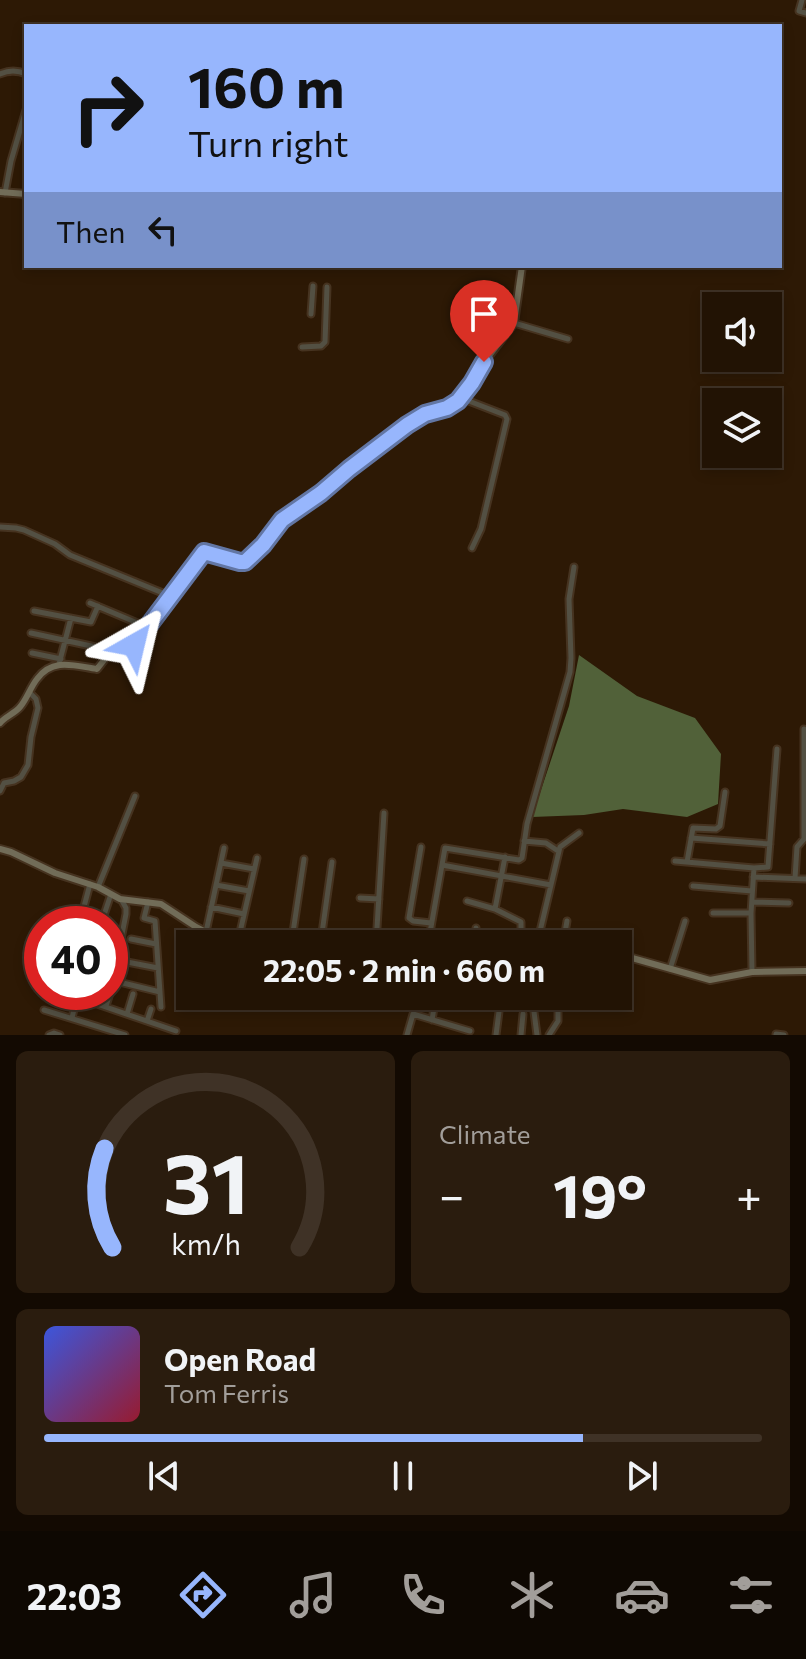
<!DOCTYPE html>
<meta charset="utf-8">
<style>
:root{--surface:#221304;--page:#2a1c0e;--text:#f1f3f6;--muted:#a29e9a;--line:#3f3226;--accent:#97b6fd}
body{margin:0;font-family:Commissioner,sans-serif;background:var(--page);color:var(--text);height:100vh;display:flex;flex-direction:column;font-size:30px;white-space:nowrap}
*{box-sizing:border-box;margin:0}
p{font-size:26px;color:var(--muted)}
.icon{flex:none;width:44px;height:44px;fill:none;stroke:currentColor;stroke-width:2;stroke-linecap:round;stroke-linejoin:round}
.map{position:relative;height:1035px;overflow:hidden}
.details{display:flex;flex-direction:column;gap:16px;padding:16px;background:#130a02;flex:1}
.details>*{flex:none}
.hud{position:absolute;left:24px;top:24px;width:758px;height:244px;border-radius:0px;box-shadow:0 4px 12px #0003,0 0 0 2px var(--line);background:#97b6fd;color:#111;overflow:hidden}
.fabs{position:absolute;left:702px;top:292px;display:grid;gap:16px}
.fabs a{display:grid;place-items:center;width:80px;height:80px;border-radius:0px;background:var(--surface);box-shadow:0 4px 12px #0003,0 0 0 2px var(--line);font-size:40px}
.speed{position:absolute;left:24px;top:906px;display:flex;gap:16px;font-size:40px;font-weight:700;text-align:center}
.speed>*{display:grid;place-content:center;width:104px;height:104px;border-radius:50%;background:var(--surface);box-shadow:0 4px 12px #0003,0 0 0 2px var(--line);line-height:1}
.speed .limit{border:12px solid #d22;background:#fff;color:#111}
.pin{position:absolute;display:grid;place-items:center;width:68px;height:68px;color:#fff;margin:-82px -34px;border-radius:50% 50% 50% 0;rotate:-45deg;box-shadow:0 0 8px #0007}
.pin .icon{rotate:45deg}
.me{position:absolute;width:88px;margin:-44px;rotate:37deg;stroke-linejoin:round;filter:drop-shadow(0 0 6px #0008)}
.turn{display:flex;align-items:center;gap:28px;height:168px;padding:0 32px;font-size:36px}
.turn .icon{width:104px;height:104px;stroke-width:2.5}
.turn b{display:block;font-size:56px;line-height:68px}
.then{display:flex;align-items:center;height:76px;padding:0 32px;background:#0003;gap:16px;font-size:30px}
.big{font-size:60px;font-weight:700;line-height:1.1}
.details .tile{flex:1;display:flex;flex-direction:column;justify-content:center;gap:12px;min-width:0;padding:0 28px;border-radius:12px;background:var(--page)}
.details .dial{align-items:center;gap:0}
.dial svg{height:208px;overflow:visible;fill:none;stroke:var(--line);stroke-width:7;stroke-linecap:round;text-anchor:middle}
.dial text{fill:var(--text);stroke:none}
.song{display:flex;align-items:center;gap:24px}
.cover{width:96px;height:96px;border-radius:12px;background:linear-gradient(135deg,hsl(230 70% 55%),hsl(350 70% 35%))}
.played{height:8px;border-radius:4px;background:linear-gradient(90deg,var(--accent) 75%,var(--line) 75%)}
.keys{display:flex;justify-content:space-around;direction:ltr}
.heat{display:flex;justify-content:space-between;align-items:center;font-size:44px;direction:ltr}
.details .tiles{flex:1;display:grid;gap:16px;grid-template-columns:1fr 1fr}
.tile:last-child{grid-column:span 2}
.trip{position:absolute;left:176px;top:930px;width:456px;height:80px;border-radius:0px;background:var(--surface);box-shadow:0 4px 12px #0003,0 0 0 2px var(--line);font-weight:700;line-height:80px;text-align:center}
.tabs{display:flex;height:128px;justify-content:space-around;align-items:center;background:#0e0802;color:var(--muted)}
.tabs .icon{width:56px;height:56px}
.tabs .on{color:var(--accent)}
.tabs b{font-size:36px;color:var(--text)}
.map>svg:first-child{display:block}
</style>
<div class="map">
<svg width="806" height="1035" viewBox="0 0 806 1035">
<rect width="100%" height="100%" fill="#2d1905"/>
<path fill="#516139" d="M579,655L637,696L695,718L721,754L718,804L687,817L623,809L584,815L532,817L569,706Z"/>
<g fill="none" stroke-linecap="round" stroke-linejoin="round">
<defs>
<path id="street" d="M802,0L799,11L806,13
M0,74C9,70 17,70 26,74
M5,193L11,161L26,110
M311,314L313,286
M514,323L568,339
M302,347L321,346L325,342L327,287
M461,398L505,415L507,419L481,529L472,548
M0,527L16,528L24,530L55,544L70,555L170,596
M90,603L147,627
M34,611L91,622L98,606
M31,633L105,649
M32,653L61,659
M59,664L71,618
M0,791L4,783L14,781L21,777L28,765L31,737L38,708L36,699L30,693
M691,838L770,844
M524,841L546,843L558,851
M421,847L409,918L413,921L431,923
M675,861L754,868L768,867L777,749
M687,862L693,828L716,829L720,826L725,792
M221,863L254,869
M442,865L551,885
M753,877L806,879
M795,878L797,847L804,839V729
M216,885L249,891
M693,886L752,891
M98,887L135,796
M360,898L379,899
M467,901L495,909L521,922V939
M148,902L144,918L155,921L161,1007
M752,902L789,903
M211,907L244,914
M495,909L505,857
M713,913H751
M81,918L90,884
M101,924L111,894
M206,932L224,848
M131,939L156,944
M292,939L304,859
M321,940L332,862
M238,941L257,858
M376,944L384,813
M428,944L445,848L519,860L522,858L527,824L570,672L571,658L569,599L574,567
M474,944L476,928
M537,944L560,847L579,833
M563,944L567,921
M127,962L158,968
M670,969L685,921
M752,972L751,913L754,868
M113,979L126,914V908L121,899
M123,983L160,992
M36,984L42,986
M62,992L176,1031
M519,996L532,997
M532,996L537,1035
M106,1006L112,987
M44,1010L125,1035
M127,1014L133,994
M72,1018L78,992
M432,1020L436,996
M147,1021L151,1009
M776,1034L784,1035
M49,1035L54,1033L60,1035
M407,1035L413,1014L470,1031
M496,1035L501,996
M521,1035L523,1014
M549,1035L558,1021V1009"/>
<path id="secondary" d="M0,192L26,194
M0,723C6,716 14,714 20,707C27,699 30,688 37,679C53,657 75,666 97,669L112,650L130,648L204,552L240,562H245L263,545L282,520L321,493L349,469L407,425L425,414L450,407L461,398L482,365L514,323L522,266
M0,849L11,852L55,873L98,887L120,899L161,904L196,927L221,940L292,939L357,944
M500,944L514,938L564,944
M618,954L710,980L752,972L806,971"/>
</defs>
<use href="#street" stroke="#463320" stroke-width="9"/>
<use href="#secondary" stroke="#463320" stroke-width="10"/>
<use href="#street" stroke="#535043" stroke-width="5"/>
<use href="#secondary" stroke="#716c58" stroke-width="6"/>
</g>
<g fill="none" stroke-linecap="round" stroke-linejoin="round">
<defs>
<path id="route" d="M134,645L204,552L240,562H245L263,545L282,520L321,493L349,469L407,425L425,414L447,408L458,401L472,383L484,362"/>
</defs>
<use href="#route" stroke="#6276a4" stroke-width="20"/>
<use href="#route" stroke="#97b6fd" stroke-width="14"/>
</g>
</svg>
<div class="fabs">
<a><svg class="icon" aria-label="sound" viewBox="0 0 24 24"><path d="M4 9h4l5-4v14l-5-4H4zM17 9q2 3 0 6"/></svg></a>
<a><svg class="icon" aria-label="layers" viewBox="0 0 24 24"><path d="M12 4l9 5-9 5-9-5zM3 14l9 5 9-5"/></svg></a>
</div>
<div class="speed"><div class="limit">40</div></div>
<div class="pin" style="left:484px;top:362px;background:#d93025"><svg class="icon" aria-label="arrive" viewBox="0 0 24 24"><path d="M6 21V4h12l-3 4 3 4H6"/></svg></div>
<svg class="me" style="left:134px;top:645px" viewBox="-20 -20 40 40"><path d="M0-17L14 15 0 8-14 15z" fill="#97b6fd" stroke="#fff" stroke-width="4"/></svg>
<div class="trip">22:05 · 2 min · 660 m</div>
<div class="hud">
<div class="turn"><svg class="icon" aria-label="right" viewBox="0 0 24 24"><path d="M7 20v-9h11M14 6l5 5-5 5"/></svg><div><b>160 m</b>Turn right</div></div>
<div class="then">Then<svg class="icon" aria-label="left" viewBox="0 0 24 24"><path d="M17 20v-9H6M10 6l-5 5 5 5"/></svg></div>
</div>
</div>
<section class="details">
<div class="tiles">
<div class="tile dial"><svg viewBox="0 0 100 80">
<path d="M14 69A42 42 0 1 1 86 69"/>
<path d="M14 69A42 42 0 0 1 11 31" stroke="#97b6fd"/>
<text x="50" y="56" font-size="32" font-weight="700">31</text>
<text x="50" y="72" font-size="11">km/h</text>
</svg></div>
<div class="tile"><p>Climate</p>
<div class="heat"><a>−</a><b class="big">19°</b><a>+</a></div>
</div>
<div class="tile">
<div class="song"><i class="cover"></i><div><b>Open Road</b><p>Tom Ferris</p></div></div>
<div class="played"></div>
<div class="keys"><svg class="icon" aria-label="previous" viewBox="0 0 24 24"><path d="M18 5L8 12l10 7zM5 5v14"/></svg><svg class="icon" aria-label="pause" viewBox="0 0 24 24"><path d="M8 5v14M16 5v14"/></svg><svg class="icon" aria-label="next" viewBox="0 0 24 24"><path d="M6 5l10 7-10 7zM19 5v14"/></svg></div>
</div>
</div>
</section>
<nav class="tabs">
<b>22:03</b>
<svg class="icon on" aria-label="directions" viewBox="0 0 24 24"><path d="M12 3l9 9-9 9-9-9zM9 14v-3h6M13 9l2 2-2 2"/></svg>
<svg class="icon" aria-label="music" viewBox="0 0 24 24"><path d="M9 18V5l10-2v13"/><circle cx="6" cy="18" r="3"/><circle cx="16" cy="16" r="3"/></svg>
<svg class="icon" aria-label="phone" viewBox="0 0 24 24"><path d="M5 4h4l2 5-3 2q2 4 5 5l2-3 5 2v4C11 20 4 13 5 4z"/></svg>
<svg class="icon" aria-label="climate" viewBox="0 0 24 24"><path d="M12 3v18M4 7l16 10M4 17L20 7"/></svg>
<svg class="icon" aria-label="car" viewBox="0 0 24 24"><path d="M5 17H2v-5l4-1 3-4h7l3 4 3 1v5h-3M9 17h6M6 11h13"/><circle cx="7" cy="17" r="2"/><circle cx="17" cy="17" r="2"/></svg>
<svg class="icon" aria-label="filters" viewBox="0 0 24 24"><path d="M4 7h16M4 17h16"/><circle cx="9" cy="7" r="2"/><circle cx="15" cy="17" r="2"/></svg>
</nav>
